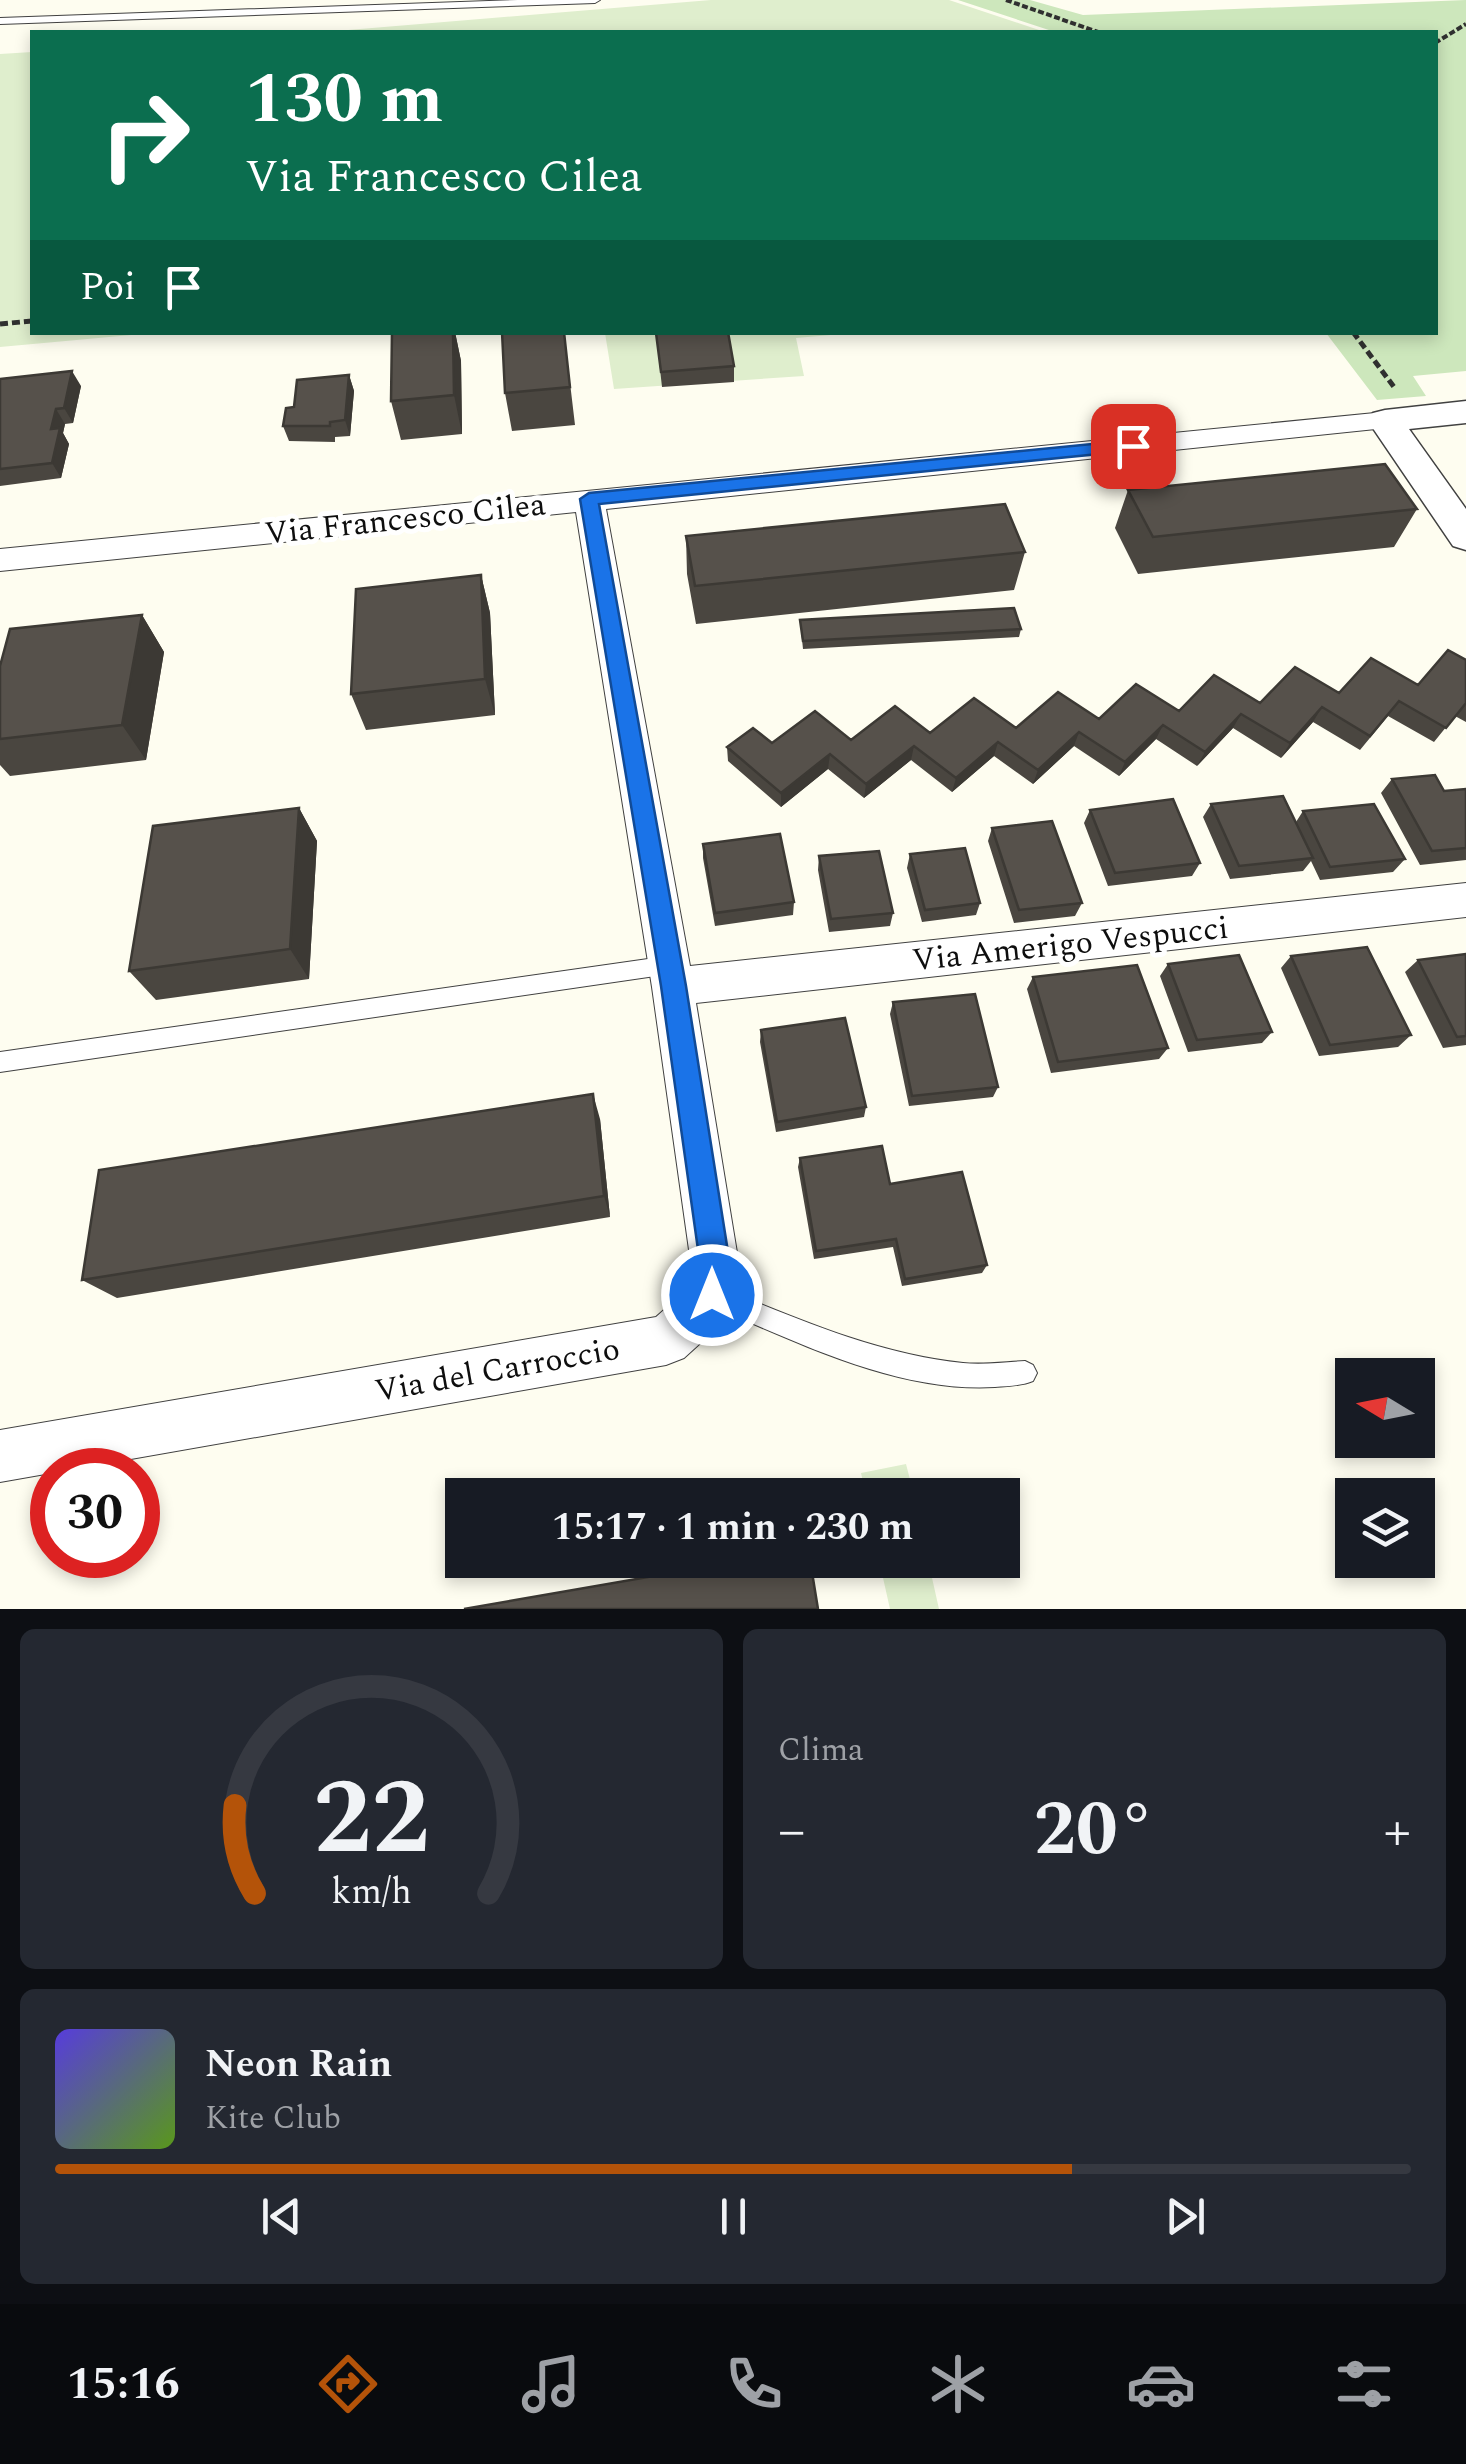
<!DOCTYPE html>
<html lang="it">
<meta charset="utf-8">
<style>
:root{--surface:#171b24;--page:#242831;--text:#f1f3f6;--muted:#9ea1a6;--line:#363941;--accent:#b45309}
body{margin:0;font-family:Spectral,serif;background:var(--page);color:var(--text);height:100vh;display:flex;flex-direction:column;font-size:38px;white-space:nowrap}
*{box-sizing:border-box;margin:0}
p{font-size:32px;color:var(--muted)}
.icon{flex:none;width:55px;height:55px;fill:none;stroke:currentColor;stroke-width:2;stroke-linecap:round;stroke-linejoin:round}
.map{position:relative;height:1609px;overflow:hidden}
.details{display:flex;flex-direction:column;gap:20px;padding:20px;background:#0d0f14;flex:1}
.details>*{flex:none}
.top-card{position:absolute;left:30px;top:30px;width:1408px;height:305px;border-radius:0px;box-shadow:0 5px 15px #0003;background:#0b6e4f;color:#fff;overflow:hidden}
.needle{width:65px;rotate:280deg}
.controls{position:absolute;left:1335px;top:1358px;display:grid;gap:20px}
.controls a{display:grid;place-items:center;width:100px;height:100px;border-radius:0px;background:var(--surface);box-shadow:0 5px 15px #0003;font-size:50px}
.speed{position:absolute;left:30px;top:1448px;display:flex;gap:20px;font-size:50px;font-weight:700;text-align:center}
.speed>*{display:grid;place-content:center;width:130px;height:130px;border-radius:50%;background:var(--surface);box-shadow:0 5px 15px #0003;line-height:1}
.speed .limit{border:15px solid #d22;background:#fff;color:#111}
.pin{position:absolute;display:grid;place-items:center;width:85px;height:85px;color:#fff;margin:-42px;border-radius:20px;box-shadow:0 5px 15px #0006}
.me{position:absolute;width:110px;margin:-55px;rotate:0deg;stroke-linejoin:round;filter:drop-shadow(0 0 8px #0008)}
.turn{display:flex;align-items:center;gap:35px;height:210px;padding:0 50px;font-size:45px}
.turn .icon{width:130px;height:130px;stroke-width:2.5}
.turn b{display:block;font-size:70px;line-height:85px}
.then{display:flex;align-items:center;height:95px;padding:0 50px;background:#0003;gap:20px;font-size:38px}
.big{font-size:75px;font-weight:700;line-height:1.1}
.details .tile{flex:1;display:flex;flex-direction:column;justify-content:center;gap:15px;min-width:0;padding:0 35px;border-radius:15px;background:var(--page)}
.details .dial{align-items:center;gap:0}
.dial svg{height:260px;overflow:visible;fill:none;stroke:var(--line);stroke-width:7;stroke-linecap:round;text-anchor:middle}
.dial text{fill:var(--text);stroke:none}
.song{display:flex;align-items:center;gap:30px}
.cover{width:120px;height:120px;border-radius:15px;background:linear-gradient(135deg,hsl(250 70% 55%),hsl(90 70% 35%))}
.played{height:10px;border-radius:5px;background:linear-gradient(90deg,var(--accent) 75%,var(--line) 75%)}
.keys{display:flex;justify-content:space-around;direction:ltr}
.heat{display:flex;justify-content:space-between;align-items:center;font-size:55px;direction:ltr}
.details .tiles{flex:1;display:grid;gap:20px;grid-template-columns:1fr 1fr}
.tile:last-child{grid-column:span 2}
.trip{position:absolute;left:445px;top:1478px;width:575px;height:100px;border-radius:0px;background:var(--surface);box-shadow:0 5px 15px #0003;font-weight:700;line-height:100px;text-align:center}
.tab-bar{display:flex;height:160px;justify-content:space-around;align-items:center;background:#090b0e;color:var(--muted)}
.tab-bar .icon{width:70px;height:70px}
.tab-bar .current{color:var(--accent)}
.tab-bar b{font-size:45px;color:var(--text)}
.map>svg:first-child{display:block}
</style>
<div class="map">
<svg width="1466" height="1609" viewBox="0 0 1466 1609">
<rect width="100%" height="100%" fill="#fefdf0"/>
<path fill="#cde7bc" d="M958,0H1030L1083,15L1466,0V371L1413,376L1426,396L1377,400L1326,333L1435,332V32H1055Z"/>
<path fill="#dfeecd" d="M711,0H949L1045,32H324Z
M32,52V332L153,333L0,347V54Z
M605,333H854L796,338L804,376L614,389Z
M906,1464L914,1495H866L861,1473Z
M879,1560H928L939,1609H890Z"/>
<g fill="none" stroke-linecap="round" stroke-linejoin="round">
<defs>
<path id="service" d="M518,0H600L595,3L0,24V18Z
M669,956L676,959L679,965L676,971L669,974L0,1072V1052Z
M712,1284C793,1317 875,1354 963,1363C984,1365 1004,1362 1025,1361L1033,1365L1037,1373L1033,1381C1021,1386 1008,1386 995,1387C895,1393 794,1340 704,1303L701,1295L704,1287Z"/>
<path id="minor" d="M1385,412L1395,415L1399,421L1395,427L606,509L690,966L1466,883V917L696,1003L740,1271L717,1328L684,1358L666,1365L0,1482V1430L656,1317L682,1294L692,1271L652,987L576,512L0,571V549Z"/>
<path id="tertiary" d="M1466,401V423L1409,429L1466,509V550L1453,546L1368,421L1373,413L1385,410Z"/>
</defs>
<use href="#service" stroke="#414141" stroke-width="2"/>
<use href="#minor" stroke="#414141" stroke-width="2"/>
<use href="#tertiary" stroke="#414141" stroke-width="3"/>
<path stroke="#303030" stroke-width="4" stroke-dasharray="6 2.5" stroke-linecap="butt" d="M1006,0L1098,32
M1435,43L1466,24"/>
<path stroke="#303030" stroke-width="5" stroke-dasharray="8 4" stroke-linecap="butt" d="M0,324L32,321
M1353,332L1394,387"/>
<use href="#service" fill="#fff" fill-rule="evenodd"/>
<use href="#minor" fill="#fff" fill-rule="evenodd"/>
<use href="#tertiary" fill="#fff" fill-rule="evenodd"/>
</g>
<path fill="#4a4640" d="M453,332H455L461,361L462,434L401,440L391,401Z
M564,332L575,425L512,431L505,393Z
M656,333L734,366V382L662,387Z
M349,375L354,391L350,436L335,437V442L289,441L283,426L294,407Z
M0,379L81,386L73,423L65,424L63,433L69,444L61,478L0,486Z
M1128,490L1417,509L1394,547L1138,574L1115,528Z
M686,536L1025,552L1014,590L696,624L687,574Z
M481,575L490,613L495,715L366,730L351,694Z
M142,615L164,652L146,760L10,776L0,765V666Z
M800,620L1021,629L1019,637L803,649Z
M1466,660V722L1455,716L1434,742L1388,716L1360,750L1313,722L1281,758L1233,728L1197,766L1156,739L1119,776L1074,746L1033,784L994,756L952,792L911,760L864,798L828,769L781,807L728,761L727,747L851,740L930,733L1016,728L1260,703L1418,685Z
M1392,779L1444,791L1466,789V860L1420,865L1381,793Z
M1211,804L1296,822L1303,811L1405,859L1393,872L1320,880L1311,861L1303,871L1230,879L1203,817Z
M299,808L317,841L309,979L156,1000L129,971Z
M1090,810L1200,863L1192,876L1108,886L1084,823Z
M992,828L1082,903L1075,916L1014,923L988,841Z
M703,844L794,902L793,915L715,926L703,858Z
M910,854L980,903L976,915L922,922L907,868Z
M819,856L893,913L890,926L829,932L818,870Z
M1466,954V1045L1443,1048L1405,972L1418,960Z
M1291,956L1411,1035L1398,1047L1319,1056L1281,968Z
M1168,964L1272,1032L1262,1043L1188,1052L1160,976Z
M1033,977L1168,1048L1159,1059L1051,1073L1027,989Z
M893,1002L998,1087L993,1097L909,1106L890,1014Z
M761,1030L866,1107L864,1117L776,1132L760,1042Z
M600,1119L610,1217L117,1298L82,1280Z
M800,1158L890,1184L987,1265L982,1273L902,1286L893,1247L814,1259L798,1167Z"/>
<path fill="#3c3934" d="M453,332H455L461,361L462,434L454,395Z
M72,371L81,386L73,423L64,408Z
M349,375L354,391L350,436L345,420Z
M56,409L65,424L63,433L69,444L61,478L52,463L51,429Z
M481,575L490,613L495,715L485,679Z
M142,615L164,652L146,760L122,725Z
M1322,707L1313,722L1281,758L1290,743Z
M1241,714L1233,728L1197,766L1205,752Z
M1163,725L1156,739L1119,776L1125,762Z
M1079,732L1074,746L1033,784L1038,770Z
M998,742L994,756L952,792L956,778Z
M914,746L911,760L864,798L866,784Z
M830,754L828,769L781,807V793Z
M299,808L317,841L309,979L290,949Z
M593,1094L600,1119L610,1217L604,1196Z"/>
<path fill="#56514b" stroke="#3c3934" stroke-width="2.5" d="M392,332H453L454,395L391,401Z
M502,332H564L570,387L505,393Z
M728,332L734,366L661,372L656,333Z
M72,371L64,408L56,409L51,429L60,428L52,463L0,469V379Z
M349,375L345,420L330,422V426H283L286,408L294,407L297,380Z
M1385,464L1417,509L1153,537L1128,490Z
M1005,504L1025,552L695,586L686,536Z
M481,575L485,679L351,694L356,589Z
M1014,608L1021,629L803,641L800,620Z
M142,615L122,725L0,739V666L10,629Z
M1448,650L1466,660V703L1446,728L1399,701L1370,736L1322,707L1290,743L1241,714L1205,752L1163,725L1125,762L1079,732L1038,770L998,742L956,778L914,746L866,784L830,754L781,793L727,747L753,728L772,743L815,711L851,740L895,706L930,733L974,698L1016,728L1058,692L1099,719L1136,684L1179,711L1214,675L1260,703L1295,667L1339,693L1371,658L1418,685Z
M1435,775L1444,791L1466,789V848L1432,851L1392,779Z
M1283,796L1313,858L1239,866L1211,804Z
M1173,799L1200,863L1115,873L1090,810Z
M1374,804L1405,859L1330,867L1303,811Z
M299,808L290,949L129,971L153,826Z
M1052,821L1082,903L1019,910L992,828Z
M780,834L794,902L715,913L703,844Z
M965,848L980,903L925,910L910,854Z
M879,851L893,913L831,919L819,856Z
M1367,947L1411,1035L1330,1045L1291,956Z
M1466,954V1036L1457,1037L1418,960Z
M1239,955L1272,1032L1197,1040L1168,964Z
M1137,965L1168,1048L1058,1062L1033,977Z
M975,994L998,1087L912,1096L893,1002Z
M845,1018L866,1107L777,1122L761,1030Z
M593,1094L604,1196L82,1280L99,1170Z
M882,1146L890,1184L962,1172L987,1265L905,1279L896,1239L816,1251L800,1158Z
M746,1560H810L818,1609H464Z"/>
<path fill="#1a73e8" stroke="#114b97" stroke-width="2.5" d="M1133,440L1139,441V450L599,504L686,986L731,1271L722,1305L712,1310L701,1305L697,1295L701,1271L661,986L580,499L589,493Z"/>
<g text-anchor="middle" stroke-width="10" stroke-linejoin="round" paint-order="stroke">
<g font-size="32" fill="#0e0e0e" stroke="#fff">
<text transform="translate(405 518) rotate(-6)" y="11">Via Francesco Cilea</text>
<text transform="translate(1070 943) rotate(-6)" y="11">Via Amerigo Vespucci</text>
<text transform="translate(497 1369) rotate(-10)" y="11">Via del Carroccio</text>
</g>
</g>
</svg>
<div class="controls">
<a><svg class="needle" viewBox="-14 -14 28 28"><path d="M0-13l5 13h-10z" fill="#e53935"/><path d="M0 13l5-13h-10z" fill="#9ea1a6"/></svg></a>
<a><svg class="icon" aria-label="layers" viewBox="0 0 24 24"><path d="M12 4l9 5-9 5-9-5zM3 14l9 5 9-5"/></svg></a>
</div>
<div class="speed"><div class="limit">30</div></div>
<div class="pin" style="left:1133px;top:446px;background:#d93025"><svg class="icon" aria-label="arrive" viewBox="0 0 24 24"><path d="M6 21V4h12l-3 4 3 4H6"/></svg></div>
<svg class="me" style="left:712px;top:1295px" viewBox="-20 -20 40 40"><circle r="17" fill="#1a73e8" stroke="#fff" stroke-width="3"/><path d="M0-11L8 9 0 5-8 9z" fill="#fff"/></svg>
<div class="trip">15:17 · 1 min · 230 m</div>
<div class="top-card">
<div class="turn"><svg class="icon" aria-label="right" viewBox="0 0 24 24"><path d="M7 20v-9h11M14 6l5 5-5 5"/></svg><div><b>130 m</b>Via Francesco Cilea</div></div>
<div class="then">Poi<svg class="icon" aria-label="arrive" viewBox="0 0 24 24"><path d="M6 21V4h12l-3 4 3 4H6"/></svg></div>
</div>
</div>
<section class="details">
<div class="tiles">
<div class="tile dial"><svg viewBox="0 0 100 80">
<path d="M14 69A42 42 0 1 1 86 69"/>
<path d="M14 69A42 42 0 0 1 8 42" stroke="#b45309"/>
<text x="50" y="56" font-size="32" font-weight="700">22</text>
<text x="50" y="72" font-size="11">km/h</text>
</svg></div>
<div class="tile"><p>Clima</p>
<div class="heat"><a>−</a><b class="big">20°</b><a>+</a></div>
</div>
<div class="tile">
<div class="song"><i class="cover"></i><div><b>Neon Rain</b><p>Kite Club</p></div></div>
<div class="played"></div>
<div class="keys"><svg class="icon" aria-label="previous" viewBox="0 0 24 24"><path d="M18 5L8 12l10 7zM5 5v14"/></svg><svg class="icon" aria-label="pause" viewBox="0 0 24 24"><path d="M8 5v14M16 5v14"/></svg><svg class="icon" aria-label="next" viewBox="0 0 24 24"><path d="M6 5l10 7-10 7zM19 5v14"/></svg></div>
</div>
</div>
</section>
<nav class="tab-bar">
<b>15:16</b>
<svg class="icon current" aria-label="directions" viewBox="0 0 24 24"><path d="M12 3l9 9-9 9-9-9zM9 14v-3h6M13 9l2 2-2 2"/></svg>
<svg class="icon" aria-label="music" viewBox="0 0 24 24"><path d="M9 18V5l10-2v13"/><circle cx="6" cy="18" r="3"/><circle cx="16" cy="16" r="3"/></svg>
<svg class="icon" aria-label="phone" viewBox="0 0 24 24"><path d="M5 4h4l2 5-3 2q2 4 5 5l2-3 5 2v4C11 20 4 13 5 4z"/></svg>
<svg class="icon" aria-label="climate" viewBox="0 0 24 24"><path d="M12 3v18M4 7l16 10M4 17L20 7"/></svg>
<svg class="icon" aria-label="car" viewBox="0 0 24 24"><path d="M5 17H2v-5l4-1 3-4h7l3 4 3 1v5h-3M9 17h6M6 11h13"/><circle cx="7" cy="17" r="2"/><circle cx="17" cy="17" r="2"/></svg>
<svg class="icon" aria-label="filters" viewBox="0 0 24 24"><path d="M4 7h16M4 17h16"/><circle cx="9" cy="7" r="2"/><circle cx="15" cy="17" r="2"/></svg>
</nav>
